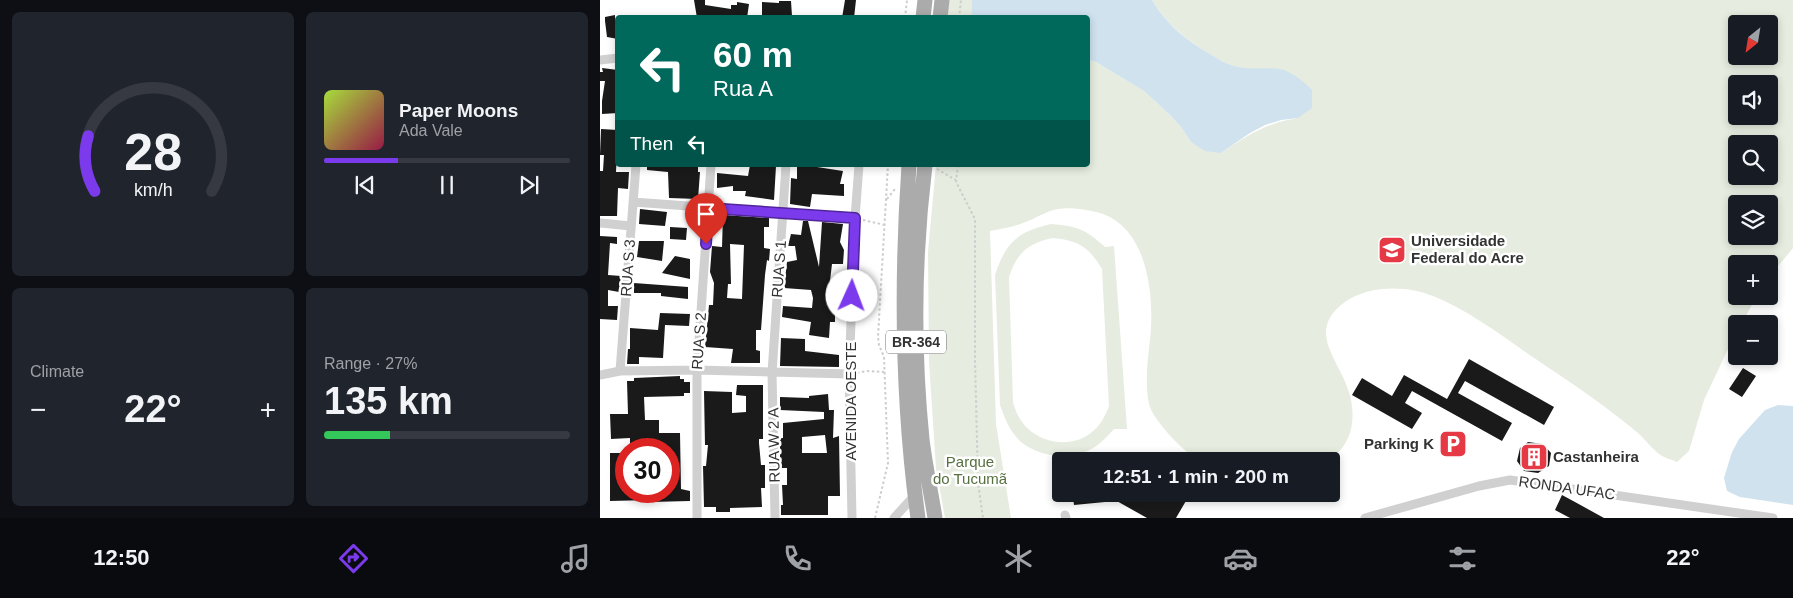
<!DOCTYPE html>
<meta charset="utf-8">
<style>
:root{--surface:#171b24;--page:#20242c;--text:#f1f3f6;--muted:#9ea1a6;--line:#363941;--accent:#7c3aed}
body{margin:0;font-family:Arial,sans-serif;background:var(--page);color:var(--text);height:100vh;display:flex;flex-direction:column;font-size:19px;white-space:nowrap}
*{box-sizing:border-box;margin:0}
p{font-size:16px;color:var(--muted)}
.icon{flex:none;width:28px;height:28px;fill:none;stroke:currentColor;stroke-width:2;stroke-linecap:round;stroke-linejoin:round}
.map{position:relative;flex:1;overflow:hidden}
.sheet{display:flex;flex-direction:column;gap:12px;padding:12px;background:#0d0f14;width:600px}
.sheet>*{flex:none}
.top-card{position:absolute;left:15px;top:15px;width:475px;height:152px;border-radius:5px;box-shadow:0 2px 8px #0003;background:#00695c;color:#fff;overflow:hidden}
.needle{width:32px;rotate:210deg}
.controls{position:absolute;left:1128px;top:15px;display:grid;gap:10px}
.controls a{display:grid;place-items:center;width:50px;height:50px;border-radius:5px;background:var(--surface);box-shadow:0 2px 8px #0003;font-size:25px}
.speed{position:absolute;left:15px;top:438px;display:flex;gap:10px;font-size:25px;font-weight:700;text-align:center}
.speed>*{display:grid;place-content:center;width:65px;height:65px;border-radius:50%;background:var(--surface);box-shadow:0 2px 8px #0003;line-height:1}
.speed .limit{border:8px solid #d22;background:#fff;color:#111}
.pin{position:absolute;display:grid;place-items:center;width:42px;height:42px;color:#fff;margin:-51px -21px;border-radius:50% 50% 50% 0;rotate:-45deg;box-shadow:0 0 5px #0007}
.pin .icon{rotate:45deg}
.me{position:absolute;width:55px;margin:-28px;rotate:2deg;stroke-linejoin:round;filter:drop-shadow(0 0 4px #0008)}
.turn{display:flex;align-items:center;gap:18px;height:105px;padding:0 15px;font-size:22px}
.turn .icon{width:65px;height:65px;stroke-width:2.5}
.turn b{display:block;font-size:35px;line-height:42px}
.then{display:flex;align-items:center;height:48px;padding:0 15px;background:#0003;gap:10px;font-size:19px}
.big{font-size:38px;font-weight:700;line-height:1.1}
.sheet .widget{flex:1;display:flex;flex-direction:column;justify-content:center;gap:8px;min-width:0;padding:0 18px;border-radius:8px;background:var(--page)}
.sheet .dial{align-items:center;gap:0}
.dial svg{height:130px;overflow:visible;fill:none;stroke:var(--line);stroke-width:7;stroke-linecap:round;text-anchor:middle}
.dial text{fill:var(--text);stroke:none}
.song{display:flex;align-items:center;gap:15px}
.cover{width:60px;height:60px;border-radius:8px;background:linear-gradient(135deg,hsl(80 70% 55%),hsl(340 70% 35%))}
.played{height:5px;border-radius:2px;background:linear-gradient(90deg,var(--accent) 30%,var(--line) 30%)}
.keys{display:flex;justify-content:space-around;direction:ltr}
.heat{display:flex;justify-content:space-between;align-items:center;font-size:28px;direction:ltr}
.charge{height:8px;border-radius:4px;background:linear-gradient(90deg,#34c759 27%,var(--line) 0)}
.sheet .tiles{flex:1;display:grid;gap:12px;grid-template-columns:repeat(2,1fr)}
.trip{position:absolute;left:452px;top:452px;width:288px;height:50px;border-radius:5px;background:var(--surface);box-shadow:0 2px 8px #0003;font-weight:700;line-height:50px;text-align:center}
.tabs{display:flex;height:80px;justify-content:space-around;align-items:center;background:#090b0e;color:var(--muted)}
.tabs .icon{width:35px;height:35px}
.tabs .active{color:var(--accent)}
.tabs b{font-size:22px;color:var(--text)}
main{display:flex;flex:1;min-height:0}
.map>svg:first-child{display:block}
</style>
<main>
<section class="sheet">
<div class="tiles">
<div class="widget dial"><svg viewBox="0 0 100 80">
<path d="M14 69A42 42 0 1 1 86 69"/>
<path d="M14 69A42 42 0 0 1 10 35" stroke="#7c3aed"/>
<text x="50" y="56" font-size="32" font-weight="700">28</text>
<text x="50" y="72" font-size="11">km/h</text>
</svg></div>
<div class="widget">
<div class="song"><i class="cover"></i><div><b>Paper Moons</b><p>Ada Vale</p></div></div>
<div class="played"></div>
<div class="keys"><svg class="icon" aria-label="previous" viewBox="0 0 24 24"><path d="M18 5L8 12l10 7zM5 5v14"/></svg><svg class="icon" aria-label="pause" viewBox="0 0 24 24"><path d="M8 5v14M16 5v14"/></svg><svg class="icon" aria-label="next" viewBox="0 0 24 24"><path d="M6 5l10 7-10 7zM19 5v14"/></svg></div>
</div>
<div class="widget"><p>Climate</p>
<div class="heat"><a>−</a><b class="big">22°</b><a>+</a></div>
</div>
<div class="widget"><p>Range · 27%</p><b class="big">135 km</b><div class="charge"></div></div>
</div>
</section>
<div class="map">
<svg width="1193" height="518" viewBox="0 0 1193 518">
<rect width="100%" height="100%" fill="#fff"/>
<path fill="#e6ecdf" fill-rule="evenodd" d="M349,0H372L371,17L347,18Z
M552,0H1193V248L1169,277V264H1136V296H1157L1141,324H1136V332L1104,400L1089,451L1077,462C1071,459 1064,458 1059,454C1051,448 1045,439 1038,433C1030,426 1022,420 1014,414C985,391 954,372 924,351C896,331 865,309 833,296C807,285 768,285 745,302C705,331 739,359 749,392C753,405 754,419 750,433C745,446 739,454 727,461C697,461 666,461 636,461C627,461 610,464 602,461C587,457 552,419 549,404C544,380 549,353 551,329C553,289 546,230 503,214C490,210 472,207 458,209C446,211 435,219 423,223C413,227 401,229 390,231L396,424L411,518H345L336,468L329,361L328,252L336,165H488V60L496,62L544,91L570,115L581,127L591,142L621,153C648,135 666,123 698,118L683,70C667,70 649,71 633,66C624,63 616,58 608,53C583,37 568,25 552,0ZM1136,24H1169V56H1136ZM1136,84H1169V116H1136ZM1136,144H1169V176H1136ZM1136,204H1169V236H1136Z
M451,224C477,226 485,229 505,247L514,246L527,429H514C509,434 505,439 500,443C478,462 443,459 421,442C410,432 405,419 400,405L395,275C406,242 417,232 451,224ZM452,238C478,240 489,247 502,269L509,406C505,416 501,425 492,432C470,451 432,442 419,417C416,413 415,407 413,403L409,277C417,253 427,244 452,238Z"/>
<path fill="#cfe2ee" d="M372,0H552C568,26 585,39 610,54C618,59 626,64 634,66C651,71 669,66 684,70C695,74 704,82 712,90V108L698,118L681,120L665,125L650,133L621,153L605,151L591,142L581,127L570,115L544,91L496,62L488,60V18L371,17Z
M1178,405L1193,406V505L1140,497L1127,491L1124,478L1132,452L1139,439L1165,410Z"/>
<path fill="#1a1a1a" fill-rule="evenodd" d="M94,0H105V5L131,9V5H137V2L149,4L147,18H97Z
M245,0H256L254,18H242Z
M179,1H191L192,16L162,18V2L179,3Z
M15,15V20H18V39L7,37L5,21V17Z
M2,68L18,70V113L2,114V101L5,81H0V72H3Z
M1,129L18,130L16,172H29L28,189L18,188L17,216H0V171H3L4,155H0Z
M47,165H98V172H100L98,199L69,198L68,172L47,170Z
M150,165L176,166L174,200L145,196L146,191H133V186L117,188V173L148,176Z
M197,165H217V167L243,171L240,184H244V196L212,194L210,207L190,204L191,178L197,179Z
M40,209L67,212L65,226L39,224Z
M123,215L169,218V227H164V248L170,249L169,261L167,260L165,275L161,330H156V350L160,351V363H131L133,349L105,347L109,305H113L114,283L110,272L112,246L122,247ZM130,244L144,245L142,299L127,298L128,284H131Z
M203,221H208L219,267L222,222L243,224L240,242L244,250L243,264H232L230,281L237,282V297H232L235,306V322H230L229,338L209,335L211,322L182,317L183,306L212,308L213,298L211,290L184,288L187,262L197,260L195,246H188L191,234L201,235Z
M70,227L87,228L86,240L70,239Z
M0,236L17,237V244L10,243L8,275L21,276L19,292L8,290V306H18L17,320L0,319Z
M39,241H64L62,261L37,257Z
M75,256L90,259V279L62,273Z
M34,283L88,287V299L61,296V293H34Z
M60,313L90,314L89,326L65,325L63,358L39,357V364H27L28,349H30V328L58,330Z
M181,338L205,339V351L239,355V367L180,366Z
M869,359L954,407L944,425L865,381L858,393L912,423L902,441L812,391L805,403L822,413L812,429L752,395L762,378L792,396L804,375L847,399Z
M1143,368L1156,376L1142,397L1129,389Z
M80,376V379H84V382H90V393H84V396L44,397L45,420H59V433H80L81,489L90,491V501L50,502V500L10,501V453H22V491H69V449H30V438L11,439L10,414H28L27,381H34V378Z
M137,385H163V439H159V443L161,465H165V488H161L162,507L130,508V512H116V507H104L103,466H106L108,445H105L104,391L132,392V413L146,412V396L136,395Z
M228,394L229,410H234L233,438L239,436L240,496H228V515H181V505H183L182,485H187V468H180V438H183V423L224,419V412L180,410V397L209,398V396ZM225,435L227,453H202V437Z
M928,442L943,444L951,453L949,466L938,473L924,471L917,461L920,448Z
M504,494L505,502L474,505L473,497Z
M518,494H590L576,518H547L515,500Z
M962,495L975,502L1004,518H970L955,510Z"/>
<g fill="none" stroke-linecap="round" stroke-linejoin="round">
<path stroke="#cdcdcd" stroke-width="2" stroke-dasharray="2.5 2.5" stroke-linecap="butt" d="M305,18L307,0
M359,18L361,0
M358,165L356,182L375,219V359L378,483L383,518
M337,169L356,180
M287,199L295,189
M263,220L285,225
M257,373L267,371L285,372
M275,518L288,463L284,357L279,345L278,337L288,165"/>
<path stroke="#d0d0d0" stroke-width="9" d="M0,60L18,58
M33,202L255,218
M0,223L31,226
M20,371L36,165
M0,375L20,371L97,370L249,374
M465,515L466,518
M97,518V370L111,165
M175,518L172,373L186,165
M252,518L249,374L255,218L259,165
M294,518L315,495
M765,518L879,486L910,480L1173,518"/>
<path stroke="#ababab" stroke-width="15" d="M323,18L325,0
M340,18L342,0
M309,165C301,283 302,401 318,518
M325,165C314,255 313,349 322,439C325,465 331,492 335,518"/>
</g>
<g fill="none" stroke-linecap="round" stroke-linejoin="round">
<defs>
<path id="route" d="M106,244L108,208L255,218L252,296"/>
</defs>
<use href="#route" stroke="#51269a" stroke-width="12"/>
<use href="#route" stroke="#7c3aed" stroke-width="9"/>
</g>
<defs>
<symbol id="university-square" viewBox="-11 -11 22 22"><rect x="-9" y="-9" width="18" height="18" rx="4" fill="#e63946" stroke="#fff"/><path d="M0-5L7-2L0 1L-7-2ZM-4 1L0 2.5L4 1V4Q0 6-4 4Z" fill="#fff"/></symbol>
<symbol id="parking-square" viewBox="-11 -11 22 22"><rect x="-9" y="-9" width="18" height="18" rx="4" fill="#e63946" stroke="#fff"/><path d="M-3.5-5.5H1a3.5 3.5 0 0 1 0 7H-1V5.5H-3.5ZM-1-3.4V-.6H.8a1.4 1.4 0 0 0 0-2.8Z" fill="#fff"/></symbol>
<symbol id="building-square" viewBox="-11 -11 22 22"><rect x="-9" y="-9" width="18" height="18" rx="4" fill="#e63946" stroke="#fff"/><path d="M-4-6H4V6H1V3H-1V6H-4ZM-2.5-4.3h1.7v1.8h-1.7ZM.8-4.3h1.7v1.8H.8ZM-2.5-1h1.7V.8h-1.7ZM.8-1h1.7V.8H.8Z" fill="#fff"/></symbol>
</defs>
<g fill-rule="evenodd">
<use href="#university-square" x="776" y="234" width="32" height="32"/>
<use href="#parking-square" x="837" y="428" width="32" height="32"/>
<use href="#building-square" x="918" y="441" width="32" height="32"/>
</g>
<g text-anchor="middle" stroke-width="5" stroke-linejoin="round" paint-order="stroke">
<rect fill="#fff" stroke="#707070" stroke-width="1" x="286" y="330.5" width="60" height="23" rx="4"/>
<g font-size="14" font-weight="bold" fill="#333">
<text x="316" y="347">BR-364</text>
</g>
<g font-size="15" font-weight="bold" fill="#333" stroke="#fff" text-anchor="start">
<text x="811" y="246">Universidade<tspan x="811" dy="17">Federal do Acre</tspan></text>
<text x="834" y="449" text-anchor="end">Parking K</text>
<text x="953" y="462">Castanheira</text>
</g>
<g font-size="15" fill="#333" stroke="#fff">
<text transform="translate(28 268) rotate(-86)" y="5">RUA S 3</text>
<text transform="translate(179 269) rotate(-86)" y="5">RUA S 1</text>
<text transform="translate(99 341) rotate(-86)" y="5">RUA S 2</text>
<text transform="translate(251 401) rotate(-90)" y="5">AVENIDA OESTE</text>
<text transform="translate(174 445) rotate(-91)" y="5">RUA W 2 A</text>
<text transform="translate(967 488) rotate(8)" y="5">RONDA UFAC</text>
</g>
<g font-size="15" fill="#56703f" stroke="#fff">
<text x="370" y="467">Parque<tspan x="370" dy="17">do Tucumã</tspan></text>
</g>
</g>
</svg>
<div class="controls">
<a><svg class="needle" viewBox="-14 -14 28 28"><path d="M0-13l5 13h-10z" fill="#e53935"/><path d="M0 13l5-13h-10z" fill="#9ea1a6"/></svg></a>
<a><svg class="icon" aria-label="sound" viewBox="0 0 24 24"><path d="M4 9h4l5-4v14l-5-4H4zM17 9q2 3 0 6"/></svg></a>
<a><svg class="icon" aria-label="search" viewBox="0 0 24 24"><circle cx="10" cy="10" r="6"/><path d="M15 15l6 6"/></svg></a>
<a><svg class="icon" aria-label="layers" viewBox="0 0 24 24"><path d="M12 4l9 5-9 5-9-5zM3 14l9 5 9-5"/></svg></a>
<a>+</a>
<a>−</a>
</div>
<div class="speed"><div class="limit">30</div></div>
<div class="pin" style="left:106px;top:244px;background:#d93025"><svg class="icon" aria-label="arrive" viewBox="0 0 24 24"><path d="M6 21V4h12l-3 4 3 4H6"/></svg></div>
<svg class="me" style="left:252px;top:296px" viewBox="-20 -20 40 40"><circle r="19" fill="#fff"/><path d="M0-13L10 11 0 6-10 11z" fill="#7c3aed"/></svg>
<div class="trip">12:51 · 1 min · 200 m</div>
<div class="top-card">
<div class="turn"><svg class="icon" aria-label="left" viewBox="0 0 24 24"><path d="M17 20v-9H6M10 6l-5 5 5 5"/></svg><div><b>60 m</b>Rua A</div></div>
<div class="then">Then<svg class="icon" aria-label="left" viewBox="0 0 24 24"><path d="M17 20v-9H6M10 6l-5 5 5 5"/></svg></div>
</div>
</div>
</main>
<nav class="tabs">
<b>12:50</b>
<svg class="icon active" aria-label="directions" viewBox="0 0 24 24"><path d="M12 3l9 9-9 9-9-9zM9 14v-3h6M13 9l2 2-2 2"/></svg>
<svg class="icon" aria-label="music" viewBox="0 0 24 24"><path d="M9 18V5l10-2v13"/><circle cx="6" cy="18" r="3"/><circle cx="16" cy="16" r="3"/></svg>
<svg class="icon" aria-label="phone" viewBox="0 0 24 24"><path d="M5 4h4l2 5-3 2q2 4 5 5l2-3 5 2v4C11 20 4 13 5 4z"/></svg>
<svg class="icon" aria-label="climate" viewBox="0 0 24 24"><path d="M12 3v18M4 7l16 10M4 17L20 7"/></svg>
<svg class="icon" aria-label="car" viewBox="0 0 24 24"><path d="M5 17H2v-5l4-1 3-4h7l3 4 3 1v5h-3M9 17h6M6 11h13"/><circle cx="7" cy="17" r="2"/><circle cx="17" cy="17" r="2"/></svg>
<svg class="icon" aria-label="filters" viewBox="0 0 24 24"><path d="M4 7h16M4 17h16"/><circle cx="9" cy="7" r="2"/><circle cx="15" cy="17" r="2"/></svg>
<b>22°</b>
</nav>
